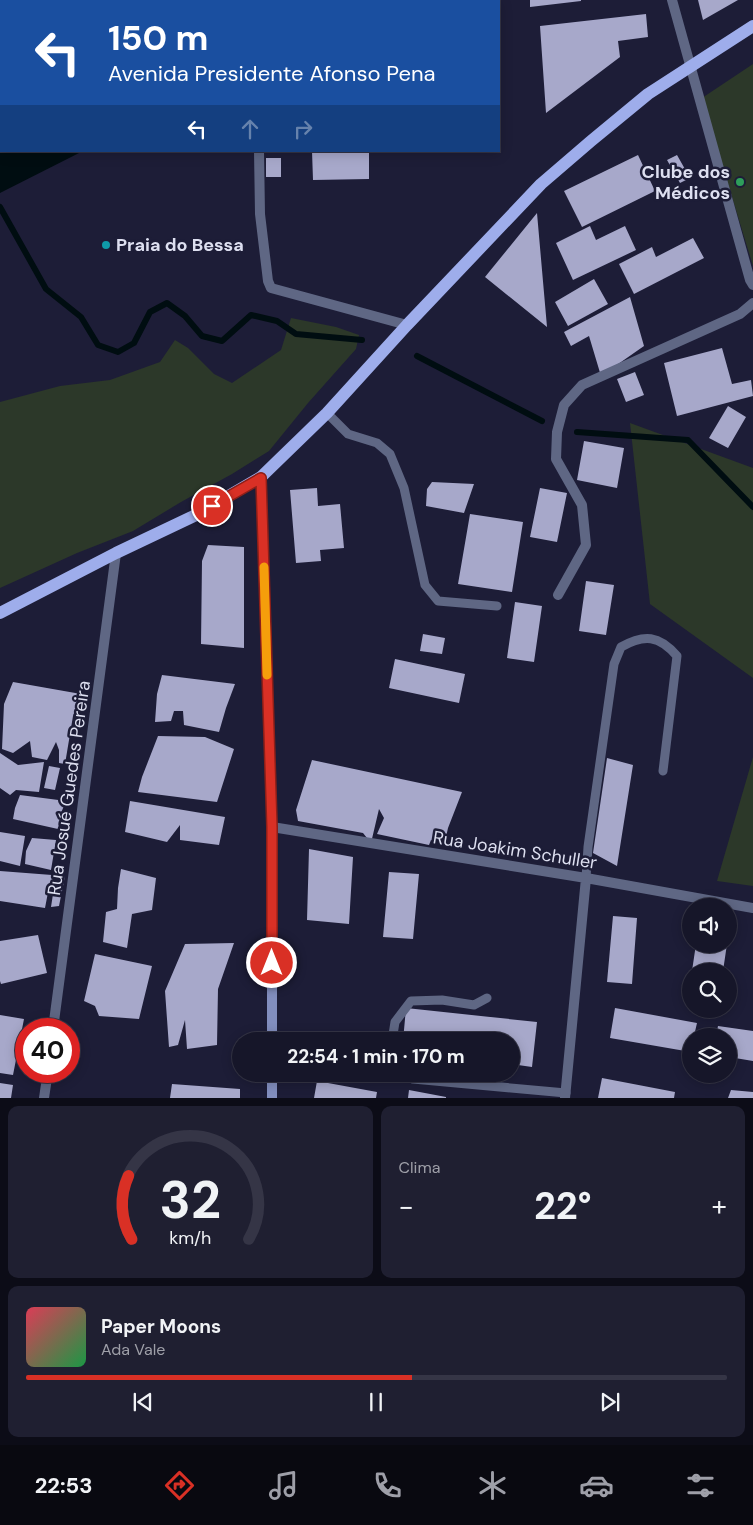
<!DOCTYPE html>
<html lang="pt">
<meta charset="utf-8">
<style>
:root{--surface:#161629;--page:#1f1f31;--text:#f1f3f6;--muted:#9e9fa8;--line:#353546;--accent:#d93025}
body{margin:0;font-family:"DM Sans",sans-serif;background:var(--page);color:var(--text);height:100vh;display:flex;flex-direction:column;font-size:19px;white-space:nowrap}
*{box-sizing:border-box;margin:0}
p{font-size:16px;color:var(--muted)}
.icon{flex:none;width:28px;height:28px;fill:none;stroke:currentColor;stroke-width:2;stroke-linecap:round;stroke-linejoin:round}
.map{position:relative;height:1098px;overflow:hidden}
.panel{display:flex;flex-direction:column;gap:8px;padding:8px;background:#0c0c17;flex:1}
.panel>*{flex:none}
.banner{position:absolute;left:0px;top:0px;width:500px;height:152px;box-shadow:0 2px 12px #0003,0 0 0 1px var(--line);background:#1a4fa0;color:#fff;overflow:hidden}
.buttons{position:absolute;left:682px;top:898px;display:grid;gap:10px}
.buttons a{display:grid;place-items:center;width:55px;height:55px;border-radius:50%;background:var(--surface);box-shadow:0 2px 12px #0003,0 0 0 1px var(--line);font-size:25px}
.speed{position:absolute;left:15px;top:1018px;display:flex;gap:10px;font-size:25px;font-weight:700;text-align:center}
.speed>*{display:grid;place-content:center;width:65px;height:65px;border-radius:50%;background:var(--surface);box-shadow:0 2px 12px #0003,0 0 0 1px var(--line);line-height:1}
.speed .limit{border:8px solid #d22;background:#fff;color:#111}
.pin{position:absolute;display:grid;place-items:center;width:42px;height:42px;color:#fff;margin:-21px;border:2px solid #fff;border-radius:50%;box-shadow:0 1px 5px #0007}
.me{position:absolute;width:55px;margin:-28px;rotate:0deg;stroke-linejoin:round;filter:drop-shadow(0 0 4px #0008)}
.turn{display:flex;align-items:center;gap:18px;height:105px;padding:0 25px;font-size:22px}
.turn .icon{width:65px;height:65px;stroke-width:2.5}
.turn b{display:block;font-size:35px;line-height:42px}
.lanes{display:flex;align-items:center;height:48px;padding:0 25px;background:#0003;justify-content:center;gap:25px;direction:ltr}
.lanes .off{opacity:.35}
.big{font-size:38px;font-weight:700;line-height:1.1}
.panel .tile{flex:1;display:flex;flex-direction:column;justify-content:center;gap:8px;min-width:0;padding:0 18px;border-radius:10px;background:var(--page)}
.panel .dial{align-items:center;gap:0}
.dial svg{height:130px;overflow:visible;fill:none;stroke:var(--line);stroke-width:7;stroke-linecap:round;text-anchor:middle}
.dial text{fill:var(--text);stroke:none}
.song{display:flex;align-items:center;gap:15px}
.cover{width:60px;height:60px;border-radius:8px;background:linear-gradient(135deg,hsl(350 70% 55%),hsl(140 70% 35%))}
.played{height:5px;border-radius:2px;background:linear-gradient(90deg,var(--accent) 55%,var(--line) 55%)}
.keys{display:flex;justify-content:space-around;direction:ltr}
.heat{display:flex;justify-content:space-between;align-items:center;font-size:28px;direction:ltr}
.panel .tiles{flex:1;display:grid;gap:8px;grid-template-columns:1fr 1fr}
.tile:last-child{grid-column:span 2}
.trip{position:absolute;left:232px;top:1032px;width:288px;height:50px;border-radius:25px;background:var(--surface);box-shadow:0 2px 12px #0003,0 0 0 1px var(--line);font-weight:700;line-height:50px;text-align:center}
.dock{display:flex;height:80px;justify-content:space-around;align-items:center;background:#090910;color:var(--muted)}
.dock .icon{width:35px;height:35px}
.dock .current{color:var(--accent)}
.dock b{font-size:22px;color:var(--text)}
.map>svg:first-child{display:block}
</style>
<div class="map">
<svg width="753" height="1098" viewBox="0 0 753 1098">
<rect width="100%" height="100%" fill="#1d1d37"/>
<path fill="#2c3829" d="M753,64V266L702,98Z
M291,318L336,327L359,335L356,349L308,403L269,451L232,474L181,502L133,531L77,553L0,588V402L60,386L110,380L160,362L175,340L188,348L214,374L232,383L281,350Z
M630,423L753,468V678L650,604Z
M753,757V886L717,881Z"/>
<path fill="#000d11" d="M0,0H264L1,1V151H83L0,193Z"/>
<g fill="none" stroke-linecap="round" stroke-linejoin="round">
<path stroke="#000d11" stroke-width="6" d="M0,207L46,289L81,317L98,345L118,352L134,343L150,312L167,303L185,316L202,336L222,341L251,315L277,321L296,334L362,340
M417,356L542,421
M577,432L688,440L753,507"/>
</g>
<path fill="#a7a8ca" d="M530,0H581V1L530,7Z
M698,0H738L703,20Z
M646,14L648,37L618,41L620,57L546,113L540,26Z
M312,151H369V179L313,180Z
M638,155L655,191L582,227L564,191Z
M677,155L690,178L680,183L667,160Z
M266,158H281V177H266Z
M537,213L547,327L485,277Z
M590,226L596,240L625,226L636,250L573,280L556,243Z
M693,238L704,258L634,294L619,264L652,247L656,257Z
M594,279L608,304L568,326L555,302Z
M630,297L644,346L601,376L589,336L571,346L564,332Z
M722,348L732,384L751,380L753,396L677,416L664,363Z
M635,372L644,395L626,402L617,379Z
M728,406L746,417L728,448L709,438Z
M584,441L624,448L617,488L577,480Z
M432,482L474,484L464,513L426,506L427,489Z
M317,488L318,506L340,504L344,548L320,550L321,561L296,563L290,490Z
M540,488L567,493L557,542L530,537Z
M470,514L523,522L512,592L458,584Z
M208,545L244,547V648L201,644L202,561Z
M586,581L614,585L606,635L579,631Z
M515,602L542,606L534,662L507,658Z
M423,634L445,638L442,654L420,651Z
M395,659L465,674L459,703L389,688Z
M162,675L235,684L226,708L219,732L184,725L183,711H174L171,721L155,722L157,694Z
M13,682L81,694L73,716L65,764L59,763V750L56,742L47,760L32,757L30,741L13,753L2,749L4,704Z
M158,736L205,737L234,749L217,802L138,792L142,777Z
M0,753L18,765L44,762L39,792L16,790L10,795L0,788Z
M607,758L633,765L617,866L593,853Z
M312,760L462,792L448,828L444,846L431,840L429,845L377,834L384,818L379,809L371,843L363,833L298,821L296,810Z
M49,766L60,768L55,790L44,788Z
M20,795L66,801L61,813L58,829L13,819L15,808Z
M130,801L225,817L219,845L180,840V825L167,842L125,832Z
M0,832L25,836L20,866L0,861Z
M32,838L56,840L51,870L25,864L26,851Z
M309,849L353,857L349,924L307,920Z
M121,869L156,878L152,910L132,914L127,948L103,942L106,912L117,909L118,888Z
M0,871L65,876L59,906L51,907L55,881L50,882L45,908L0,901Z
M389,872L419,874L413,939L383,937Z
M613,916L637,918L632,984L607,982Z
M38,935L47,973L1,984L0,981V941Z
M234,943L218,989L217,1045L187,1049L185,1020L178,1045L169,1047L165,991L185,944Z
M696,944H727L723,971H692Z
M95,954L152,966L139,1019L99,1016L95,1006L84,1001Z
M406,1008L537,1022L532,1067L511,1064V1041H403Z
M615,1008L697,1023L694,1036H691V1052L610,1038Z
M0,1015L24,1019L13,1075L0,1073Z
M718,1026L753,1031V1061L729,1057V1036H716Z
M309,1033L355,1040V1041H308Z
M478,1074H500V1077L477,1075Z
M602,1078L675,1092L674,1098H598Z
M317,1081L377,1092L376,1098H314Z
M0,1083L13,1085L11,1098H0Z
M172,1084L240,1089V1098H170Z
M409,1090L446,1097V1098H408Z
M731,1090L753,1092V1098H728Z"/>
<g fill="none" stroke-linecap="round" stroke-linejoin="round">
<path stroke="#5f6784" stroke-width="9" d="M327,413L348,434L377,443L390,454L404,488L425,585L438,601L497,606
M586,878L588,847L614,664L621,647C644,634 659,635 677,656L663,771
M392,1041L395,1022L411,1001L442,1000L474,1005L487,998
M401,1074L413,1079L566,1093"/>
<path stroke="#5f6784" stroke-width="10" d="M672,0L750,280L753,285
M447,1L449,0
M259,151L260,214L268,281L271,288L407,325
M558,595L586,545L582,505L556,459L557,432L564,405L582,385L740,314L753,303
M272,827L586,878L753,908
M53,1029L116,553
M44,1098L48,1071
M565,1098L586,878"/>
<path stroke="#828ebe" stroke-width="10" d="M261,477L272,827V1041
M272,1074V1098"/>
<path stroke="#9eadeb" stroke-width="12" d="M0,613L116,553L196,515L261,477L327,413L407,325L541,184L591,141L648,94L753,26"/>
</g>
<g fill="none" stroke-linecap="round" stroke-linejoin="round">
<defs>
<path id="route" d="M212,506L261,478L272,827V963"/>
</defs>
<use href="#route" stroke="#8d1f18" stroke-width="12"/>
<use href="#route" stroke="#d93025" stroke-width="9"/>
<path stroke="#f59e0b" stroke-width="9" d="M264,567L267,675"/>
</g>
<circle fill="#2e9e5b" stroke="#1d1d37" stroke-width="2" cx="740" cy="182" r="5"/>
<circle fill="#0f9aa8" stroke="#1d1d37" stroke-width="2" cx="106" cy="245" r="5"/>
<g text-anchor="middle" stroke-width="5" stroke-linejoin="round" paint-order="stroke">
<g font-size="18" font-weight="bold" fill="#dddff0" stroke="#1d1d37" text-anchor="end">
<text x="730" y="178">Clube dos<tspan x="730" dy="21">Médicos</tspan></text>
<text x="116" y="251" text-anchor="start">Praia do Bessa</text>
</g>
<g font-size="18" fill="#dddff0" stroke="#1d1d37">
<text transform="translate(69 788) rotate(-82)" y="6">Rua Josué Guedes Pereira</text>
<text transform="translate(515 850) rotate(9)" y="6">Rua Joakim Schuller</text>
</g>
</g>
</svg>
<div class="buttons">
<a><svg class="icon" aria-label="sound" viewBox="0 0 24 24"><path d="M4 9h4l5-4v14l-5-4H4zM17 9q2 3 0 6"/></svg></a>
<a><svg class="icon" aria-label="search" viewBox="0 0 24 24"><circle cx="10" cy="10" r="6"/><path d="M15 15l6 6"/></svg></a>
<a><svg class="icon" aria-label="layers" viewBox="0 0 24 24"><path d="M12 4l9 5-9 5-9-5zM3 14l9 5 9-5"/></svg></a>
</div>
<div class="speed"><div class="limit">40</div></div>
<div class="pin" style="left:212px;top:506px;background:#d93025"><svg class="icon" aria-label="arrive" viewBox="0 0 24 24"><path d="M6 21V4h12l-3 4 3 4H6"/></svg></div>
<svg class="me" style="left:272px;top:963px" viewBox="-20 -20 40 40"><circle r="17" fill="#d93025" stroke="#fff" stroke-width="3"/><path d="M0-11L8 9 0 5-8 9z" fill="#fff"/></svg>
<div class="trip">22:54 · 1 min · 170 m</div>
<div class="banner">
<div class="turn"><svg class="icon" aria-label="left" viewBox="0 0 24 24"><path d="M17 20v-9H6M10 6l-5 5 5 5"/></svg><div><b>150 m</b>Avenida Presidente Afonso Pena</div></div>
<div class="lanes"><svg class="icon" aria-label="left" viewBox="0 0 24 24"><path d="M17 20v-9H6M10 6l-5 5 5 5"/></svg><svg class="icon off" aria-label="ahead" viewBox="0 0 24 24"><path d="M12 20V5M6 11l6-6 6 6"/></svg><svg class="icon off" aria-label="right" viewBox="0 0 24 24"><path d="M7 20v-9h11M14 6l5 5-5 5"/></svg></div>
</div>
</div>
<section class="panel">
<div class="tiles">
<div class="tile dial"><svg viewBox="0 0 100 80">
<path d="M14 69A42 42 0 1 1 86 69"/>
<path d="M14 69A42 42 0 0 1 12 30" stroke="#d93025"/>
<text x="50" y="56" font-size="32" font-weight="700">32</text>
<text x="50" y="72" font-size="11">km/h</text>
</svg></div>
<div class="tile"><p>Clima</p>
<div class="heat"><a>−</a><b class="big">22°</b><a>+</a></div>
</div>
<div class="tile">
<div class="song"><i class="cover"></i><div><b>Paper Moons</b><p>Ada Vale</p></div></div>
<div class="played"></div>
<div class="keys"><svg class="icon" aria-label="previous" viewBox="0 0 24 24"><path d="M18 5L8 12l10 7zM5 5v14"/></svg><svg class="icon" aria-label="pause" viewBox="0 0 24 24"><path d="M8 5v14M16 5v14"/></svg><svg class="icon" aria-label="next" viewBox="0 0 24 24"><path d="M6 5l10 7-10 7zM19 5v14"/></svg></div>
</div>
</div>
</section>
<nav class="dock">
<b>22:53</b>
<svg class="icon current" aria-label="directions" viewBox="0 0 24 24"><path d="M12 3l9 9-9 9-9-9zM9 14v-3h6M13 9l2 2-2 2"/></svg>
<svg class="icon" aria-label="music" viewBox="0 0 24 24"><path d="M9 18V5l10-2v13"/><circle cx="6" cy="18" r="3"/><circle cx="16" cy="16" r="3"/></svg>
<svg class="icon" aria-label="phone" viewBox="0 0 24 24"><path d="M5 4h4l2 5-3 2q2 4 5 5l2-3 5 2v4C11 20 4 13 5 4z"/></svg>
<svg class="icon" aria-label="climate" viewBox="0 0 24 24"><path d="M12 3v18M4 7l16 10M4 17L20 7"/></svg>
<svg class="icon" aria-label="car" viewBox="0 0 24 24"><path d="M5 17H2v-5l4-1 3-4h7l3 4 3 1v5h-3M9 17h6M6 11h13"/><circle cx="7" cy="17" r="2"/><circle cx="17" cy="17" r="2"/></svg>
<svg class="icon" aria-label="filters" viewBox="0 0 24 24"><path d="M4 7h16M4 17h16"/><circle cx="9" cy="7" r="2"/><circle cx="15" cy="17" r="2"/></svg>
</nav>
